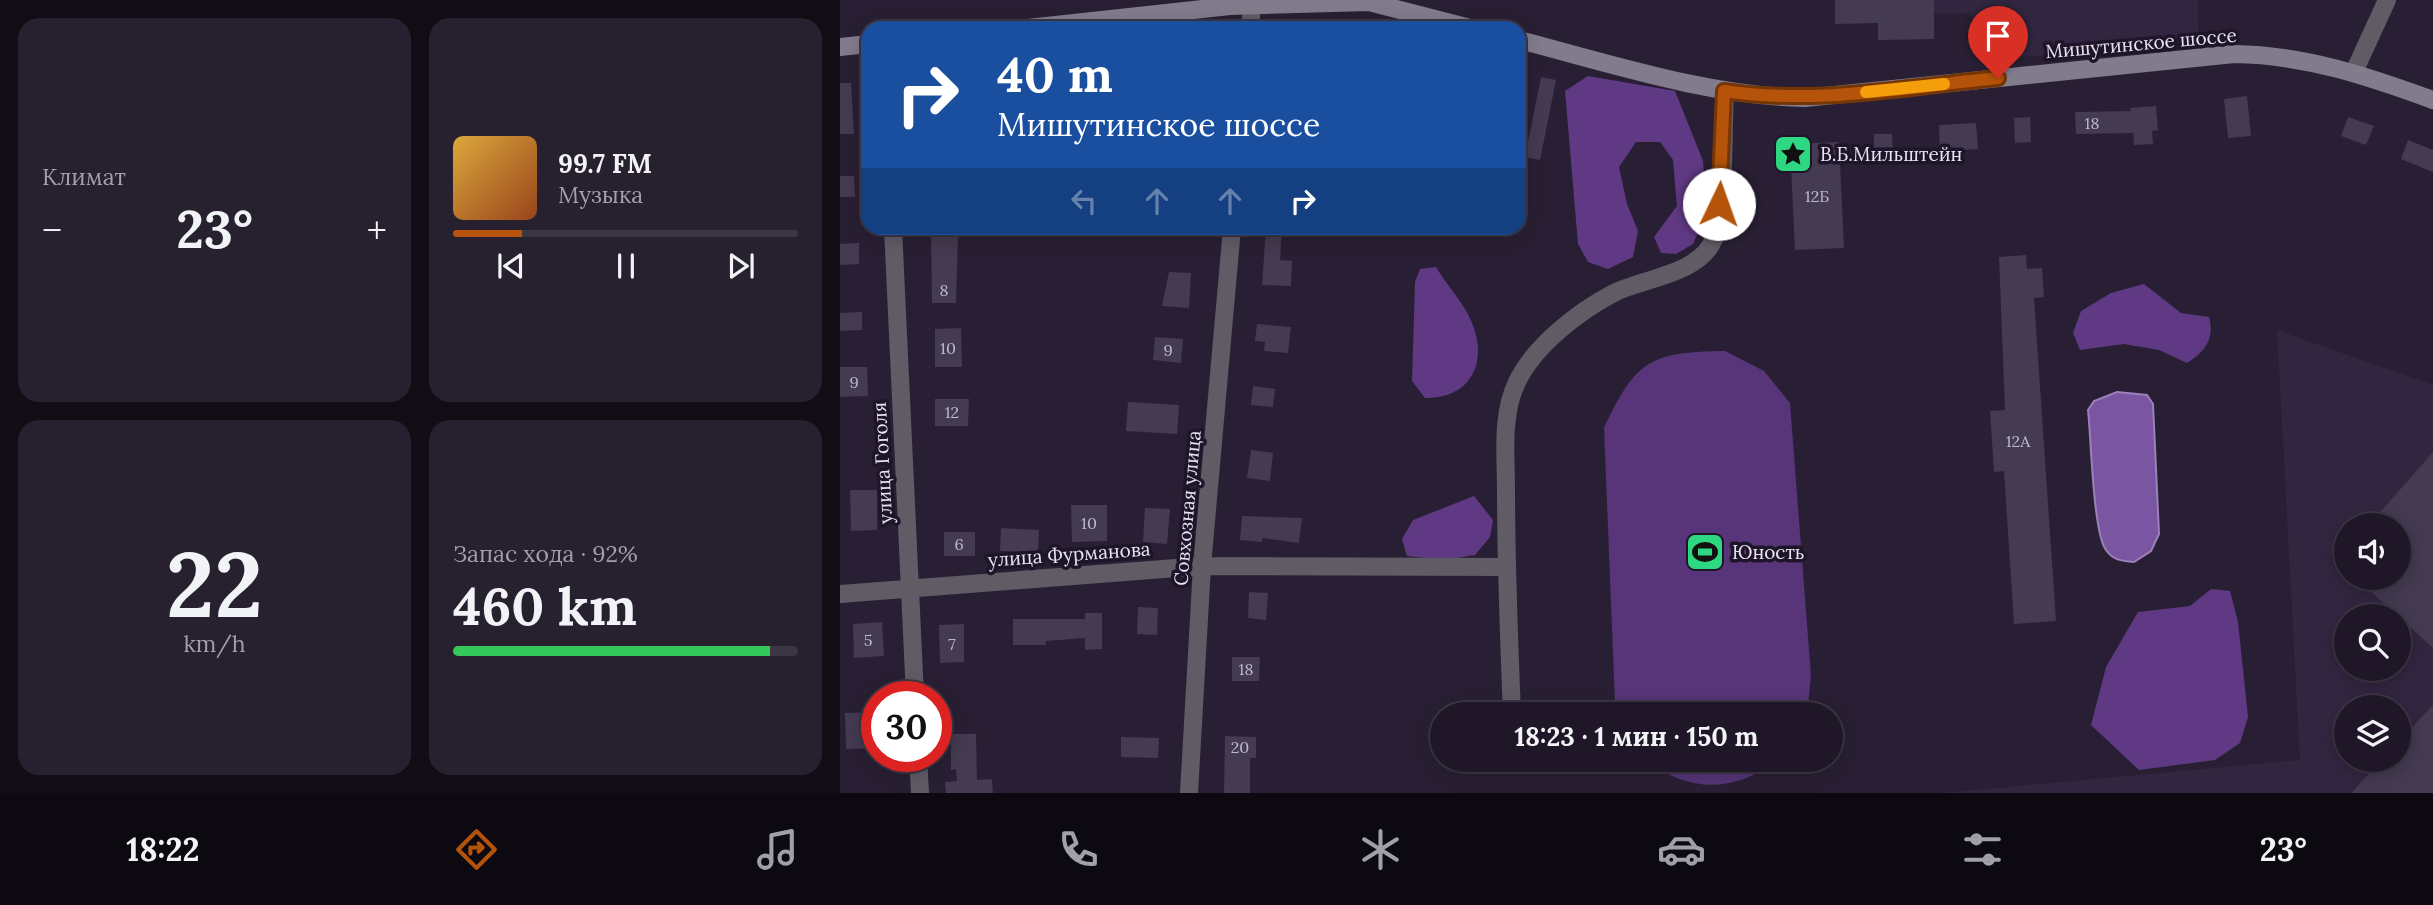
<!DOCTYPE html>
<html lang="ru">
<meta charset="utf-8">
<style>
:root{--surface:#1f1727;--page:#27202f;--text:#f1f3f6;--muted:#a19fa7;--line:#3c3644;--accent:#b45309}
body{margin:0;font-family:Lora,serif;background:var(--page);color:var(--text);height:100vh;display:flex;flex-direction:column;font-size:26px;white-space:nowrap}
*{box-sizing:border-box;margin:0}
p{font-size:23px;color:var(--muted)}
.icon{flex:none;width:38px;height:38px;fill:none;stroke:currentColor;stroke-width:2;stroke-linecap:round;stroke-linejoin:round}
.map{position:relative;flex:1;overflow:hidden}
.details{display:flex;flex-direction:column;gap:18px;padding:18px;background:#110d15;width:840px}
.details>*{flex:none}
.banner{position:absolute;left:21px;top:21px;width:665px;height:214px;border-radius:21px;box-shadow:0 4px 18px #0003,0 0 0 2px var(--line);background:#1a4fa0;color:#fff;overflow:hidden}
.controls{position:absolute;left:1494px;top:513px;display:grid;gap:14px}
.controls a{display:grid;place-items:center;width:77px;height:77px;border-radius:50%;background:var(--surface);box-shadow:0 4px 18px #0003,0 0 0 2px var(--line);font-size:35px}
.speed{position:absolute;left:21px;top:681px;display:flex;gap:14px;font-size:35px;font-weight:700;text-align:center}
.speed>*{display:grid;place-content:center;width:91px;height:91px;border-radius:50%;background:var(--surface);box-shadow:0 4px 18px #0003,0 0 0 2px var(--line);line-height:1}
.speed .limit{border:10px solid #d22;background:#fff;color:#111}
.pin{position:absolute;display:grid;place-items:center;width:60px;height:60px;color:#fff;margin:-72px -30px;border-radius:50% 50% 50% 0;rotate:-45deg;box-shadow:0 0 7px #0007}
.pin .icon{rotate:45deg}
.me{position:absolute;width:77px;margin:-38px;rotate:3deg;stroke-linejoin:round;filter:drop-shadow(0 0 5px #0008)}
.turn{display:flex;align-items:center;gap:24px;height:147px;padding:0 21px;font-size:32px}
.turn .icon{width:91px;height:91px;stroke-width:2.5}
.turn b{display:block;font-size:49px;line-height:60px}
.lanes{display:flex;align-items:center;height:66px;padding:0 21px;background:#0003;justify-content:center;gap:35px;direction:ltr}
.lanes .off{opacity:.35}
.big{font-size:52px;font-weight:800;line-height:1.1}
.details .widget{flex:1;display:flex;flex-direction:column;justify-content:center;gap:10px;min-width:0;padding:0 24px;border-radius:21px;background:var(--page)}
.details .dial{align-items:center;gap:0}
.dial b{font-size:91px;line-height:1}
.song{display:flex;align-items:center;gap:21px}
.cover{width:84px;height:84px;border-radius:10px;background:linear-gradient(135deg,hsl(40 70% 55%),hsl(20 70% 35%))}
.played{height:7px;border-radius:4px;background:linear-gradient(90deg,var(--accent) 20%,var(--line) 20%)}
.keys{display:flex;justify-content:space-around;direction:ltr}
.heat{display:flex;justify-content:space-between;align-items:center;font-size:38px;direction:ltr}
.charge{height:10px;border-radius:5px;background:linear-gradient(90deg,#34c759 92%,var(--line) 0)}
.details .tiles{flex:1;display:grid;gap:18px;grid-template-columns:repeat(2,1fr)}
.trip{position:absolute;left:590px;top:702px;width:413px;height:70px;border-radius:35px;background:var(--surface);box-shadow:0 4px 18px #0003,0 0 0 2px var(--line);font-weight:800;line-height:70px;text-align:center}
.tab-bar{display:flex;height:112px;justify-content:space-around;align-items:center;background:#0c0910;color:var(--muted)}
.tab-bar .icon{width:49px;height:49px}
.tab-bar .current{color:var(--accent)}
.tab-bar b{font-size:32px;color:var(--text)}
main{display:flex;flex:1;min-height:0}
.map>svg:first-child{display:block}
</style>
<main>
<section class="details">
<div class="tiles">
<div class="widget"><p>Климат</p>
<div class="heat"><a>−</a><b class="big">23°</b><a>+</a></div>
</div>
<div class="widget">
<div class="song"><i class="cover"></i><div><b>99.7 FM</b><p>Музыка</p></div></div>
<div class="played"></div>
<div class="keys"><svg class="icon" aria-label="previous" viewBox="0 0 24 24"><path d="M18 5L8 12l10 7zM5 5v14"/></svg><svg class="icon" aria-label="pause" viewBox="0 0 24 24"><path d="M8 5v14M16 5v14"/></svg><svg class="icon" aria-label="next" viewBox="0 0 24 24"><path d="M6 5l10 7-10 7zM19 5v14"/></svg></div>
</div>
<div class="widget dial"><b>22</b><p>km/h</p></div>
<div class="widget"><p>Запас хода · 92%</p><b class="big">460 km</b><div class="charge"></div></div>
</div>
</section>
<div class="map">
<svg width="1593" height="793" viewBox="0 0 1593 793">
<rect width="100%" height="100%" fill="#291f34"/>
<path fill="#322540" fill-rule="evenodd" d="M995,0H1358V42L1159,59L1129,13H1094V39L1038,40V23L995,24Z
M1437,330L1593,385V793H1103L1460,760ZM1507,525H1559V578H1507ZM1507,616H1559V668H1507ZM1507,707H1559V760H1507Z"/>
<path fill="#573578" d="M885,351L924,371L950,403L971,676L967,714H780L775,702L764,428C796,360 810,352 885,351Z
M807,760H937C896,793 847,793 807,760Z"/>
<path fill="#5f3983" d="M748,76L835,91L863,161L867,211L853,244L836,254L821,253L814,237L837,206L833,160L820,142H796L779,167L787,204L798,231L793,257L768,269L748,262L738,244L725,91Z
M596,267C607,286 625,304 632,323C649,364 629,399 585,398L572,381L575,282L580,269Z
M1304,284L1341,313L1369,317C1375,339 1365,352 1347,363L1319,350L1284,344L1240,350L1233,333L1241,311L1271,293Z
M634,496L653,520L650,537L635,555L604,560L567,556L562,539L573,520Z
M1371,589L1390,591L1398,622L1408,717L1400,743L1375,760L1299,770L1251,725L1266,667L1298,612L1350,606Z"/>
<path fill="#7a55a1" stroke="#9b80b9" stroke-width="2" d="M1277,392L1307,395L1313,404L1319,534L1311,551L1294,562C1281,561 1273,560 1266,550C1253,533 1251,436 1248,410L1254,401Z"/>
<path fill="#443a51" d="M995,0H1094V39L1038,40V23L995,24Z
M701,77L716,80L700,160L685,157Z
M0,83H11L14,134H0Z
M1407,96L1411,136L1388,138L1384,99Z
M1316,106L1318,130L1312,131L1313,144L1294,145L1293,133L1236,134L1235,112L1291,111L1290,108Z
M1190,117L1191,142L1175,143L1174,118Z
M1508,117L1534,126L1526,145L1501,136Z
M1136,123L1138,149L1100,151L1099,125Z
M1034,134H1052L1053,160L1034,161Z
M1568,140L1593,150V172L1561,159Z
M999,142L1004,248L955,250L950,144Z
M0,176H14L15,197H0Z
M426,228H442L440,260L452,261L451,286L422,285Z
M91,234L118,235L116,303H92Z
M19,243V264L0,265V244Z
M1186,255L1187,269L1202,268L1204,297L1194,298L1216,621L1174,624L1164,471L1154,472L1150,411L1165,410L1159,257Z
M329,272L351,273L349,308L322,306Z
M22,312V330L0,331V313Z
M417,324L451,327L448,353L424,351L425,342L415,341Z
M121,328L122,367H95V329Z
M315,337L343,339L341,363L313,360Z
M0,367H27L28,396L0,397Z
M413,386L435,389L433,407L411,405Z
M95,399H129L128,426H95Z
M288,402L339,405L337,434L286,431Z
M411,450L433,453L430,481L407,478Z
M1593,452V648L1516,578H1559V525H1529Z
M10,490H37V530L11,531Z
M231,505H267V541L232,542Z
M305,508L330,509L327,544L303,542Z
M402,516L462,518L459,543L422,538V542L400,540Z
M161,528L199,530L198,552L160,551Z
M104,532H135V556H104Z
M409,592L428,593L426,620L408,618Z
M298,607L318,608L317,635L297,634Z
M245,613H262V649L245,650V638L206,641V645H173V619H245Z
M42,622L44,656L14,658L13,624Z
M124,624V662L100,663L99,625Z
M392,657H420L419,681H392Z
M1593,705V793H1511L1542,760H1559V741Z
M37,712V748L6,749L5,713Z
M111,734H136L137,780L152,779L153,793H106L105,782L117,781L116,769L111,770Z
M385,736L416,737V758H410V793H384Z
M281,737L319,738L318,758L281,757Z"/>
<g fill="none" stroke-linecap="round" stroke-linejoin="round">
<path stroke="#605c66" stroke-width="18" d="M410,28L412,6
M1514,72L1547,0
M53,228L75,696
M0,594L362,566L666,567
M672,714C669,640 666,566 666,491C666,455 661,415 677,382C694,346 739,311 774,293C803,278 859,275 874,239C885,209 883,127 885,91
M78,756L80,793
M349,793L362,566L392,228"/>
<path stroke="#827b8c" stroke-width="18" d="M188,28L390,6L529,2L630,28
M679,40C772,64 868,96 965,98L1394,54C1465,55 1527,76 1593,100
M0,47L28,44"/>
</g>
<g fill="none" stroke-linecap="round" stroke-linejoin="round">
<defs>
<path id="route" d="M879,204L884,91C976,105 1067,87 1158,78"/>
</defs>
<use href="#route" stroke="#753606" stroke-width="18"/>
<use href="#route" stroke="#b45309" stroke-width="12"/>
<path stroke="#f59e0b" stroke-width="12" d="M1026,92L1104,84"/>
</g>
<defs>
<symbol id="sight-square" viewBox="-11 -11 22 22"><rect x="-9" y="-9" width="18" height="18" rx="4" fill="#2ed883" stroke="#1f152a"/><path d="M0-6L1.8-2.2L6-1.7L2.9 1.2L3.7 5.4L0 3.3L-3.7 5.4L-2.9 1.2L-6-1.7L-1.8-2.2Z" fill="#111"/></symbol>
<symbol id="stadium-square" viewBox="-11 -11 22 22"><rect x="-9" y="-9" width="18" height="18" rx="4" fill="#2ed883" stroke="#1f152a"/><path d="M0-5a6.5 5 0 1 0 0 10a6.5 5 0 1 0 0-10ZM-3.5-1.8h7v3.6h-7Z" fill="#111"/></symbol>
</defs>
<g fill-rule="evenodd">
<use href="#sight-square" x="931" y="132" width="44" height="44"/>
<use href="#stadium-square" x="843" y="530" width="44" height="44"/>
</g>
<g text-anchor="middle" stroke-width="7" stroke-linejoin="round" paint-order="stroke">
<g font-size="16" fill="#c0b9c9">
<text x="1252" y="129">18</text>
<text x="977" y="202">12Б</text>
<text x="104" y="296">8</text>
<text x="108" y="354">10</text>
<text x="328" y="356">9</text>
<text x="14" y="388">9</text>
<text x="112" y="418">12</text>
<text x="1178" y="447">12А</text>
<text x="249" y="529">10</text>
<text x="119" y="550">6</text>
<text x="28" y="646">5</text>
<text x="112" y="650">7</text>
<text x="406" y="675">18</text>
<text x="400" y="753">20</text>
</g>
<g font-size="19" fill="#e9e3f1" stroke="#1f152a">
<text transform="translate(1301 43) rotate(-5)" y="7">Мишутинское шоссе</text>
<text transform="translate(42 463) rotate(-93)" y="7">улица Гоголя</text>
<text transform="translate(347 508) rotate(-85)" y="7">Совхозная улица</text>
<text transform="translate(229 554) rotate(-4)" y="7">улица Фурманова</text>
</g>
<g font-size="19" fill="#e9e3f1" stroke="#1f152a" text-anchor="start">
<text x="980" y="161">В.Б.Мильштейн</text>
<text x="892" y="559">Юность</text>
</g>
</g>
</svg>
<div class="controls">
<a><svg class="icon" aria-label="sound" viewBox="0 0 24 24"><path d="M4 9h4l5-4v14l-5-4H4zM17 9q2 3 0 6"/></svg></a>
<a><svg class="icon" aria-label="search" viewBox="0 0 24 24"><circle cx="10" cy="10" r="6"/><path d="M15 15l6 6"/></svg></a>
<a><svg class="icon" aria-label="layers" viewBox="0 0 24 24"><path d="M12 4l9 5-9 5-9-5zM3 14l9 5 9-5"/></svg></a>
</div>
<div class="speed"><div class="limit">30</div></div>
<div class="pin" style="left:1158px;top:78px;background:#d93025"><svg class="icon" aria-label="arrive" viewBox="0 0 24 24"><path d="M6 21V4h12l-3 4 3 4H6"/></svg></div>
<svg class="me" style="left:879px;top:204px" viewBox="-20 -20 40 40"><circle r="19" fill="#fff"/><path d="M0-13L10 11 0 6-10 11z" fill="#b45309"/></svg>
<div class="trip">18:23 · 1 мин · 150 m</div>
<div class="banner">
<div class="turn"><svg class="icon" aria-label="right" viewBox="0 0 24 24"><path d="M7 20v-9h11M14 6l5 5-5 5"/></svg><div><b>40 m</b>Мишутинское шоссе</div></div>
<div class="lanes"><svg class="icon off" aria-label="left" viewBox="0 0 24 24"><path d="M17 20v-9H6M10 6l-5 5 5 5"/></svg><svg class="icon off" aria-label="ahead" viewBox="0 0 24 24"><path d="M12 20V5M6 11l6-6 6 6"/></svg><svg class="icon off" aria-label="ahead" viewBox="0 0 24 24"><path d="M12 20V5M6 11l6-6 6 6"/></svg><svg class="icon" aria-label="right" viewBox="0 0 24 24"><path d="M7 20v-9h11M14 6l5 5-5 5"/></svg></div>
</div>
</div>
</main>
<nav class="tab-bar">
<b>18:22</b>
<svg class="icon current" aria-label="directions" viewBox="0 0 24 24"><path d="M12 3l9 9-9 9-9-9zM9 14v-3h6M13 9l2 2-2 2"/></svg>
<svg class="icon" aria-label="music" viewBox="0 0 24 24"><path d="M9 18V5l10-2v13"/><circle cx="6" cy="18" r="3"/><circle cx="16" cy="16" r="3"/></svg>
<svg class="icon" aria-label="phone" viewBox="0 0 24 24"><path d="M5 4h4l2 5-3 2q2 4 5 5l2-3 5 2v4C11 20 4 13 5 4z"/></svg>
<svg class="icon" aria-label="climate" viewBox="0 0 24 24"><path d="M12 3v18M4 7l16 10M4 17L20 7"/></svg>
<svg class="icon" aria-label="car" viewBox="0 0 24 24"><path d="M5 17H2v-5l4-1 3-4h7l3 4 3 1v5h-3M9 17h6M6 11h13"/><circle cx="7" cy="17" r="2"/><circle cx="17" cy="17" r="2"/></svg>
<svg class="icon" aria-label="filters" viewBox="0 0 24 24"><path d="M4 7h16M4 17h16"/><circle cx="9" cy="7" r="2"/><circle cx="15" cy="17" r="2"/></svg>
<b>23°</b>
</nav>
